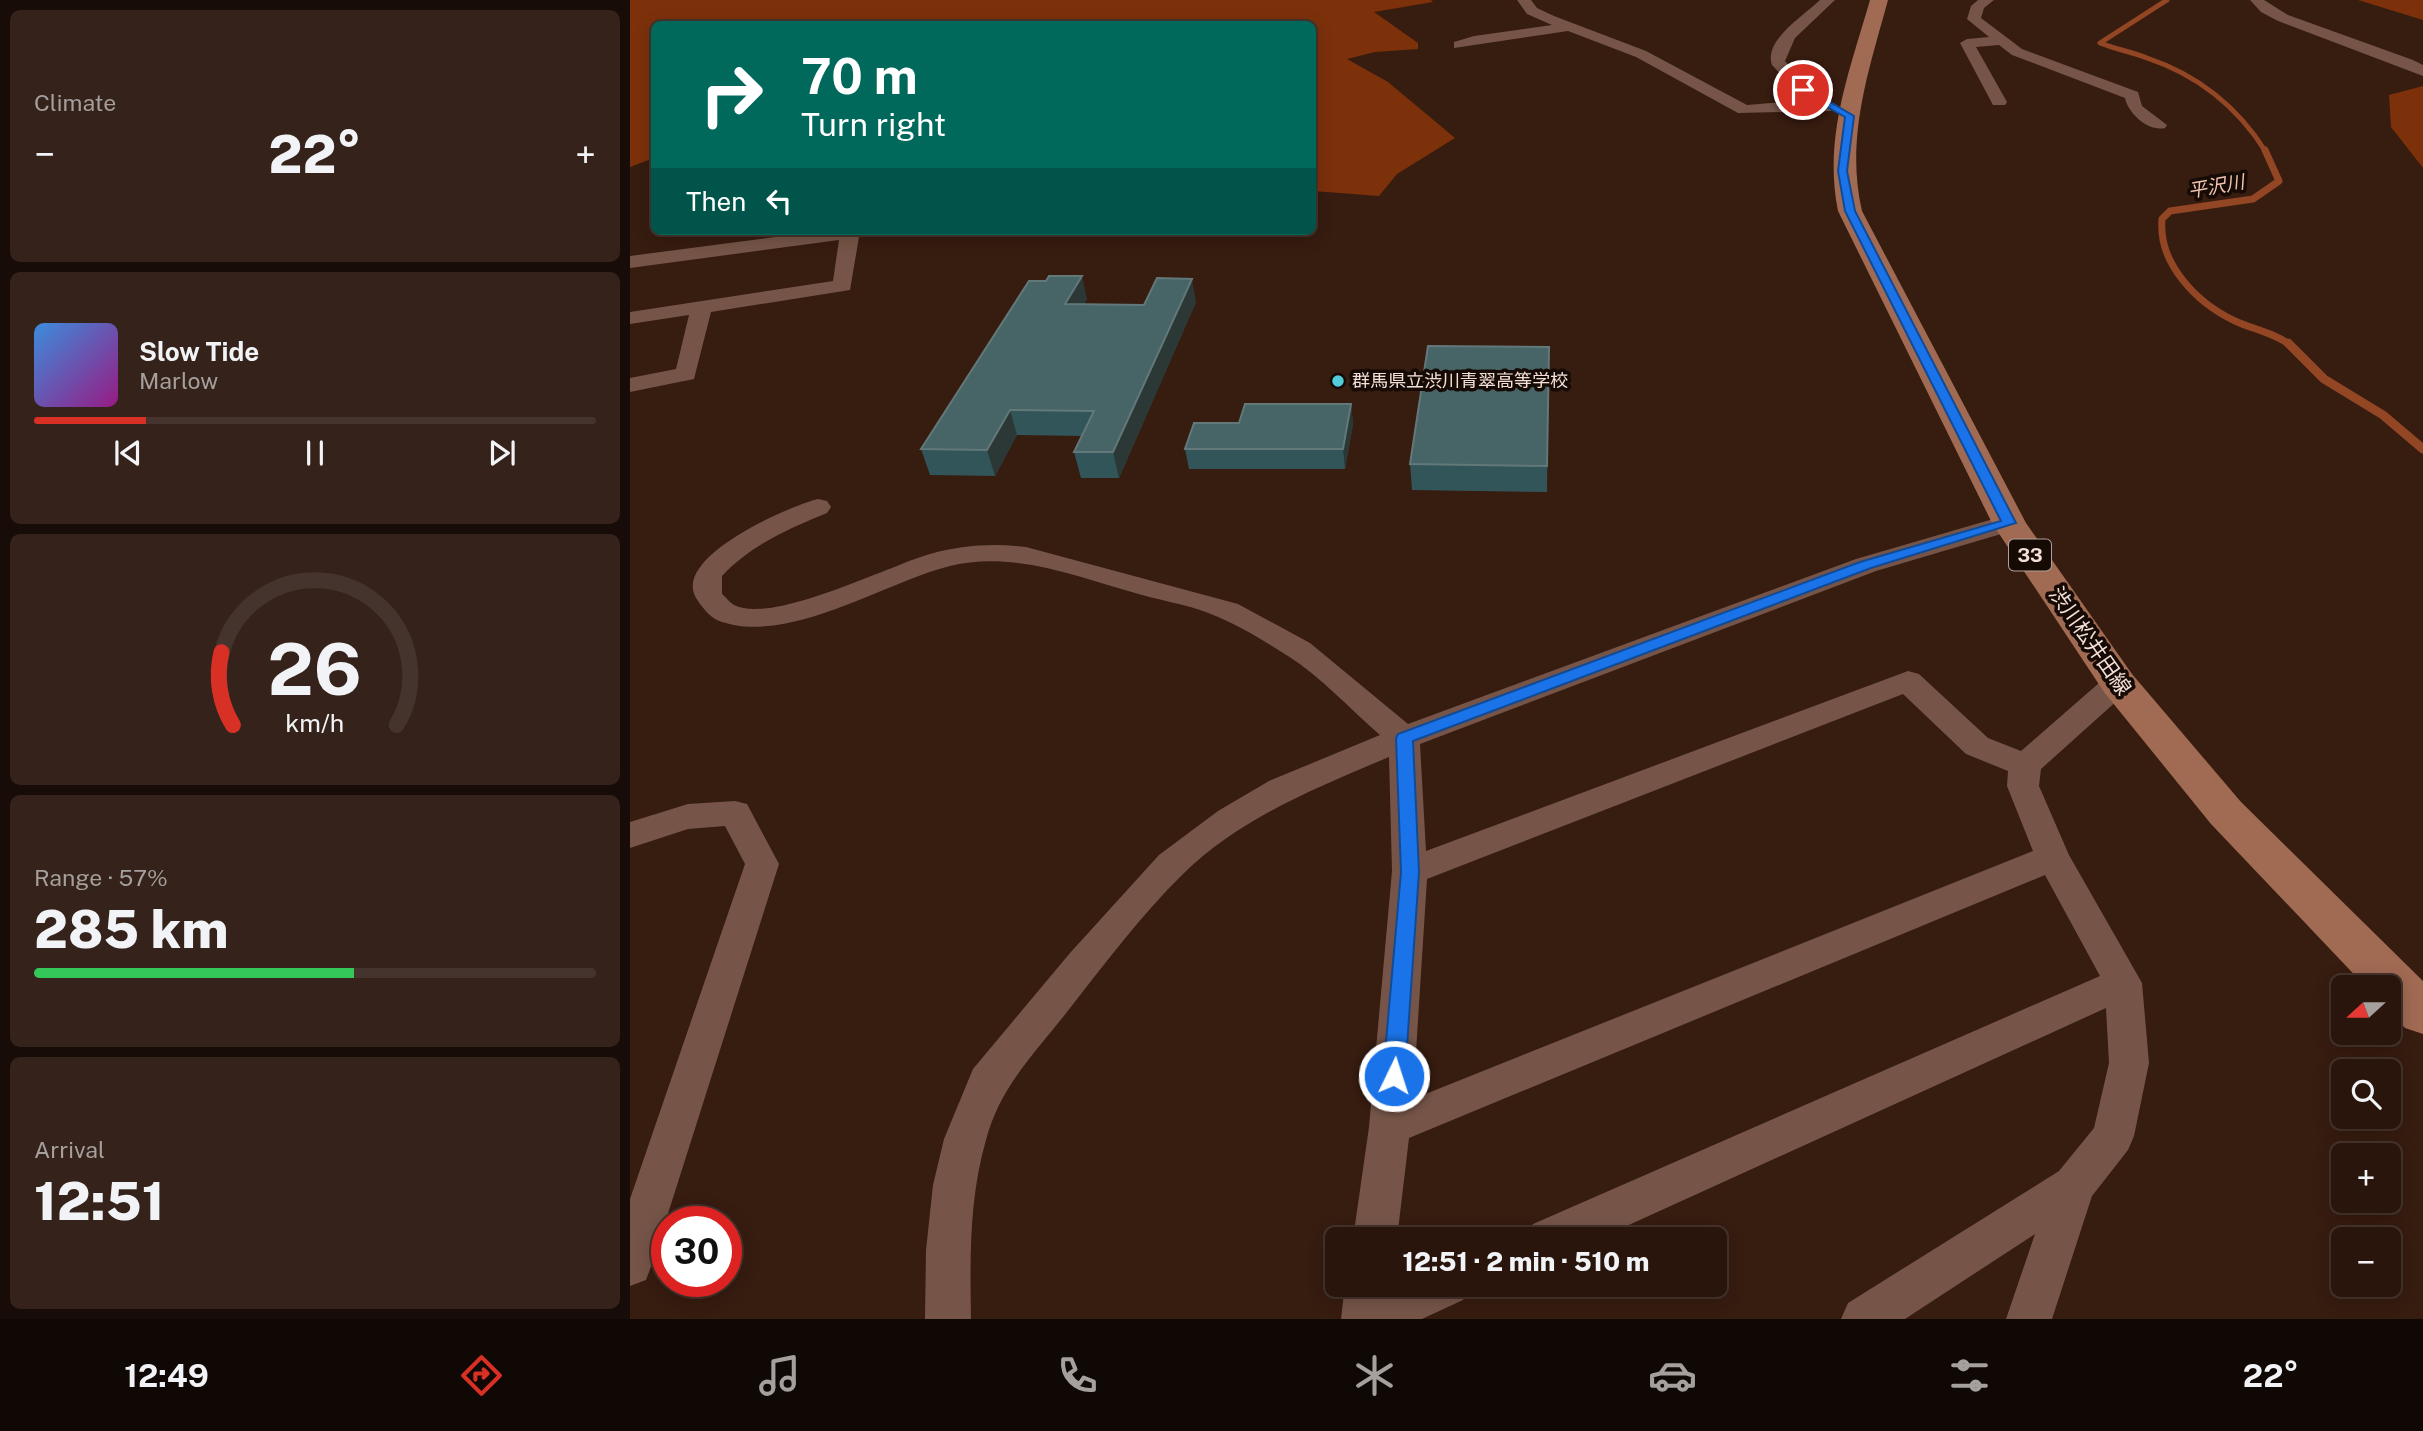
<!DOCTYPE html>
<meta charset="utf-8">
<style>
:root{--surface:#29150c;--page:#35221a;--text:#f1f3f6;--muted:#a59f9d;--line:#45342d;--accent:#d93025}
body{margin:0;font-family:"Public Sans","Noto Sans JP",sans-serif;background:var(--page);color:var(--text);height:100vh;display:flex;flex-direction:column;font-size:26px;white-space:nowrap}
*{box-sizing:border-box;margin:0}
p{font-size:23px;color:var(--muted)}
.icon{flex:none;width:38px;height:38px;fill:none;stroke:currentColor;stroke-width:2;stroke-linecap:round;stroke-linejoin:round}
.map{position:relative;flex:1;overflow:hidden}
.details{display:flex;flex-direction:column;gap:10px;padding:10px;background:#170c07;width:630px}
.details>*{flex:none}
.guide{position:absolute;left:21px;top:21px;width:665px;height:214px;border-radius:10px;box-shadow:0 4px 18px #0003,0 0 0 2px var(--line);background:#00695c;color:#fff;overflow:hidden}
.needle{width:46px;rotate:249deg}
.controls{position:absolute;left:1701px;top:975px;display:grid;gap:14px}
.controls a{display:grid;place-items:center;width:70px;height:70px;border-radius:10px;background:var(--surface);box-shadow:0 4px 18px #0003,0 0 0 2px var(--line);font-size:35px}
.speed{position:absolute;left:21px;top:1206px;display:flex;gap:14px;font-size:35px;font-weight:700;text-align:center}
.speed>*{display:grid;place-content:center;width:91px;height:91px;border-radius:50%;background:var(--surface);box-shadow:0 4px 18px #0003,0 0 0 2px var(--line);line-height:1}
.speed .limit{border:10px solid #d22;background:#fff;color:#111}
.pin{position:absolute;display:grid;place-items:center;width:60px;height:60px;color:#fff;margin:-30px;border:4px solid #fff;border-radius:50%;box-shadow:0 2px 7px #0007}
.me{position:absolute;width:77px;margin:-38px;rotate:4deg;stroke-linejoin:round;filter:drop-shadow(0 0 5px #0008)}
.turn{display:flex;align-items:center;gap:24px;height:147px;padding:0 35px;font-size:32px}
.turn .icon{width:91px;height:91px;stroke-width:2.5}
.turn b{display:block;font-size:49px;line-height:60px}
.then{display:flex;align-items:center;height:66px;padding:0 35px;background:#0003;gap:14px;font-size:26px}
.big{font-size:52px;font-weight:800;line-height:1.1}
.details .card{flex:1;display:flex;flex-direction:column;justify-content:center;gap:10px;min-width:0;padding:0 24px;border-radius:10px;background:var(--page)}
.details .dial{align-items:center;gap:0}
.dial svg{height:182px;overflow:visible;fill:none;stroke:var(--line);stroke-width:7;stroke-linecap:round;text-anchor:middle}
.dial text{fill:var(--text);stroke:none}
.song{display:flex;align-items:center;gap:21px}
.cover{width:84px;height:84px;border-radius:10px;background:linear-gradient(135deg,hsl(210 70% 55%),hsl(310 70% 35%))}
.played{height:7px;border-radius:4px;background:linear-gradient(90deg,var(--accent) 20%,var(--line) 20%)}
.keys{display:flex;justify-content:space-around;direction:ltr}
.heat{display:flex;justify-content:space-between;align-items:center;font-size:38px;direction:ltr}
.charge{height:10px;border-radius:5px;background:linear-gradient(90deg,#34c759 57%,var(--line) 0)}
.trip{position:absolute;left:695px;top:1227px;width:402px;height:70px;border-radius:10px;background:var(--surface);box-shadow:0 4px 18px #0003,0 0 0 2px var(--line);font-weight:800;line-height:70px;text-align:center}
.menu{display:flex;height:112px;justify-content:space-around;align-items:center;background:#100805;color:var(--muted)}
.menu .icon{width:49px;height:49px}
.menu .current{color:var(--accent)}
.menu b{font-size:32px;color:var(--text)}
main{display:flex;flex:1;min-height:0}
.map>svg:first-child{display:block}
</style>
<main>
<section class="details">
<div class="card"><p>Climate</p>
<div class="heat"><a>−</a><b class="big">22°</b><a>+</a></div>
</div>
<div class="card">
<div class="song"><i class="cover"></i><div><b>Slow Tide</b><p>Marlow</p></div></div>
<div class="played"></div>
<div class="keys"><svg class="icon" aria-label="previous" viewBox="0 0 24 24"><path d="M18 5L8 12l10 7zM5 5v14"/></svg><svg class="icon" aria-label="pause" viewBox="0 0 24 24"><path d="M8 5v14M16 5v14"/></svg><svg class="icon" aria-label="next" viewBox="0 0 24 24"><path d="M6 5l10 7-10 7zM19 5v14"/></svg></div>
</div>
<div class="card dial"><svg viewBox="0 0 100 80">
<path d="M14 69A42 42 0 1 1 86 69"/>
<path d="M14 69A42 42 0 0 1 9 37" stroke="#d93025"/>
<text x="50" y="56" font-size="32" font-weight="700">26</text>
<text x="50" y="72" font-size="11">km/h</text>
</svg></div>
<div class="card"><p>Range · 57%</p><b class="big">285 km</b><div class="charge"></div></div>
<div class="card"><p>Arrival</p><b class="big">12:51</b></div>
</section>
<div class="map">
<svg width="1793" height="1319" viewBox="0 0 1793 1319">
<rect width="100%" height="100%" fill="#371c10"/>
<path fill="#7c310b" d="M0,0H801L803,2L744,12L788,43V49L745,52L717,59L758,82L825,138L767,174L749,196L683,191L682,24H24V158L0,167Z
M1728,0H1793V20Z
M1793,86V168L1761,127L1759,95Z"/>
<g fill="none" stroke-linecap="round" stroke-linejoin="round">
<path stroke="#934624" stroke-width="5" d="M1537,0L1470,43C1485,49 1502,52 1517,58C1568,75 1607,106 1636,152"/>
<path stroke="#934624" stroke-width="7" d="M1635,150L1649,181L1623,199L1540,211L1532,219C1528,264 1567,303 1605,321C1622,329 1645,333 1660,345"/>
<path stroke="#934624" stroke-width="9" d="M1658,343L1694,379L1753,415L1793,449"/>
<path fill="#765548" fill-rule="evenodd" d="M887,0H901L907,8L924,16L1016,51L1117,105L1179,100L1168,93L1142,65C1133,40 1175,15 1190,0H1205L1165,38L1155,61L1178,87L1208,106L1200,111L1108,113L1006,57L938,31L824,48V42L844,36L922,25L897,14Z
M1348,0H1364L1354,8L1351,18L1392,49L1508,92L1512,106L1537,125L1535,128C1518,132 1498,113 1495,98L1382,55L1369,45L1346,47L1377,102L1375,105H1363L1330,43L1337,39L1359,37L1337,19L1341,6Z
M1620,0H1634L1658,15L1783,60L1793,65V76L1648,21L1631,12Z
M191,231H230L220,290L81,312L64,379L0,392V378L46,369L59,315L0,324V312L203,281L209,240L0,268V256Z
M188,499L197,501L201,507L197,513C158,529 121,545 92,576V594C96,597 100,603 104,605C142,625 258,566 300,554C332,545 363,543 396,547L608,604L680,643L778,724L1226,559L1370,517H1388L1392,523L1388,529L1246,571L790,744L796,851L1278,671L1289,674L1358,738L1391,751L1477,676L1488,673L1499,676L1503,683L1499,690L1411,769L1409,786L1439,855L1512,983L1519,1063L1504,1136L1498,1150L1462,1196L1422,1319H1376L1405,1234L1275,1319H1211L1218,1303L1429,1171L1464,1128L1479,1063L1476,1008L968,1239H897L903,1224L1470,976L1415,875L779,1138L767,1239H723L739,1127L762,871L759,757C686,788 610,818 553,874C511,915 473,966 437,1012C404,1054 370,1087 356,1140C339,1199 340,1259 341,1319H295L296,1250L303,1185L314,1139L343,1069L440,953L529,855L588,811L639,781L750,735C720,709 691,677 658,656C636,642 612,627 588,617C565,606 537,602 512,595C450,578 384,550 320,566C255,582 154,648 87,620C80,617 72,607 68,601C36,559 159,506 188,499ZM1273,694L1336,754L1378,771L1377,786L1403,851L783,1099L797,879Z
M105,801L117,804L149,864L22,1264L16,1280L0,1286V1199L115,864L95,826L58,829L0,848V822L58,804Z
M715,1284H839L833,1300L792,1319H711Z"/>
<path fill="#a16a53" fill-rule="evenodd" d="M1240,0H1258C1239,70 1215,138 1232,211L1396,523L1502,674L1611,802L1793,981V1034L1775,1028L1759,1011V987H1736L1581,824L1474,692L1362,523L1208,211C1193,137 1220,70 1240,0Z"/>
</g>
<path fill="#32555a" d="M457,299L454,304L514,305L566,302L489,478H451L444,452L452,436L387,435L365,476L300,475L291,449Z
M919,347L917,492L782,490L780,464Z
M721,404L723,424L715,469H559L555,449Z"/>
<path fill="#2b3836" d="M452,276L457,299L441,328L435,304Z
M562,279L566,302L489,478L483,452Z
M721,404L723,424L715,469L713,449Z
M380,410L387,435L365,476L357,450Z"/>
<path fill="#476467" stroke="#627879" stroke-width="2" d="M419,276H452L435,304L514,305L527,278L562,279L483,452H444L464,411L380,410L357,450L291,449L399,281H416Z
M798,346L919,347L917,466L780,464Z
M615,404H721L713,449H555L564,423H609Z"/>
<path fill="#1a73e8" stroke="#114b97" stroke-width="2" d="M1170,88H1176L1224,116L1217,171L1225,211L1386,523L1241,568L783,741L789,872L775,1076L771,1083L764,1086L756,1083L753,1076L771,872L766,738L768,734L1230,562L1371,521L1215,211L1208,171L1215,117L1170,92Z"/>
<circle fill="#52cbda" stroke="#160a05" stroke-width="2.5" cx="708" cy="381" r="7"/>
<g text-anchor="middle" stroke-width="7" stroke-linejoin="round" paint-order="stroke">
<g font-size="18" fill="#f4e0d9" stroke="#160a05" text-anchor="start">
<text x="722" y="387">群馬県立渋川青翠高等学校</text>
</g>
<g font-size="19" font-style="italic" fill="#f2c4b2" stroke="#160a05">
<text transform="translate(1586 186) rotate(-10)" y="7">平沢川</text>
</g>
<rect fill="#160a05" stroke="#b1a099" stroke-width="2" x="1379" y="539.5" width="42" height="31" rx="5"/>
<g font-size="19" font-weight="bold" fill="#f4e0d9">
<text x="1400" y="562">33</text>
</g>
<g font-size="21" fill="#f4e0d9" stroke="#160a05">
<text transform="translate(1460 641) rotate(55)" y="7">渋川松井田線</text>
</g>
</g>
</svg>
<div class="controls">
<a><svg class="needle" viewBox="-14 -14 28 28"><path d="M0-13l5 13h-10z" fill="#e53935"/><path d="M0 13l5-13h-10z" fill="#a59f9d"/></svg></a>
<a><svg class="icon" aria-label="search" viewBox="0 0 24 24"><circle cx="10" cy="10" r="6"/><path d="M15 15l6 6"/></svg></a>
<a>+</a>
<a>−</a>
</div>
<div class="speed"><div class="limit">30</div></div>
<div class="pin" style="left:1173px;top:90px;background:#d93025"><svg class="icon" aria-label="arrive" viewBox="0 0 24 24"><path d="M6 21V4h12l-3 4 3 4H6"/></svg></div>
<svg class="me" style="left:764px;top:1076px" viewBox="-20 -20 40 40"><circle r="17" fill="#1a73e8" stroke="#fff" stroke-width="3"/><path d="M0-11L8 9 0 5-8 9z" fill="#fff"/></svg>
<div class="trip">12:51 · 2 min · 510 m</div>
<div class="guide">
<div class="turn"><svg class="icon" aria-label="right" viewBox="0 0 24 24"><path d="M7 20v-9h11M14 6l5 5-5 5"/></svg><div><b>70 m</b>Turn right</div></div>
<div class="then">Then<svg class="icon" aria-label="left" viewBox="0 0 24 24"><path d="M17 20v-9H6M10 6l-5 5 5 5"/></svg></div>
</div>
</div>
</main>
<nav class="menu">
<b>12:49</b>
<svg class="icon current" aria-label="directions" viewBox="0 0 24 24"><path d="M12 3l9 9-9 9-9-9zM9 14v-3h6M13 9l2 2-2 2"/></svg>
<svg class="icon" aria-label="music" viewBox="0 0 24 24"><path d="M9 18V5l10-2v13"/><circle cx="6" cy="18" r="3"/><circle cx="16" cy="16" r="3"/></svg>
<svg class="icon" aria-label="phone" viewBox="0 0 24 24"><path d="M5 4h4l2 5-3 2q2 4 5 5l2-3 5 2v4C11 20 4 13 5 4z"/></svg>
<svg class="icon" aria-label="climate" viewBox="0 0 24 24"><path d="M12 3v18M4 7l16 10M4 17L20 7"/></svg>
<svg class="icon" aria-label="car" viewBox="0 0 24 24"><path d="M5 17H2v-5l4-1 3-4h7l3 4 3 1v5h-3M9 17h6M6 11h13"/><circle cx="7" cy="17" r="2"/><circle cx="17" cy="17" r="2"/></svg>
<svg class="icon" aria-label="filters" viewBox="0 0 24 24"><path d="M4 7h16M4 17h16"/><circle cx="9" cy="7" r="2"/><circle cx="15" cy="17" r="2"/></svg>
<b>22°</b>
</nav>
